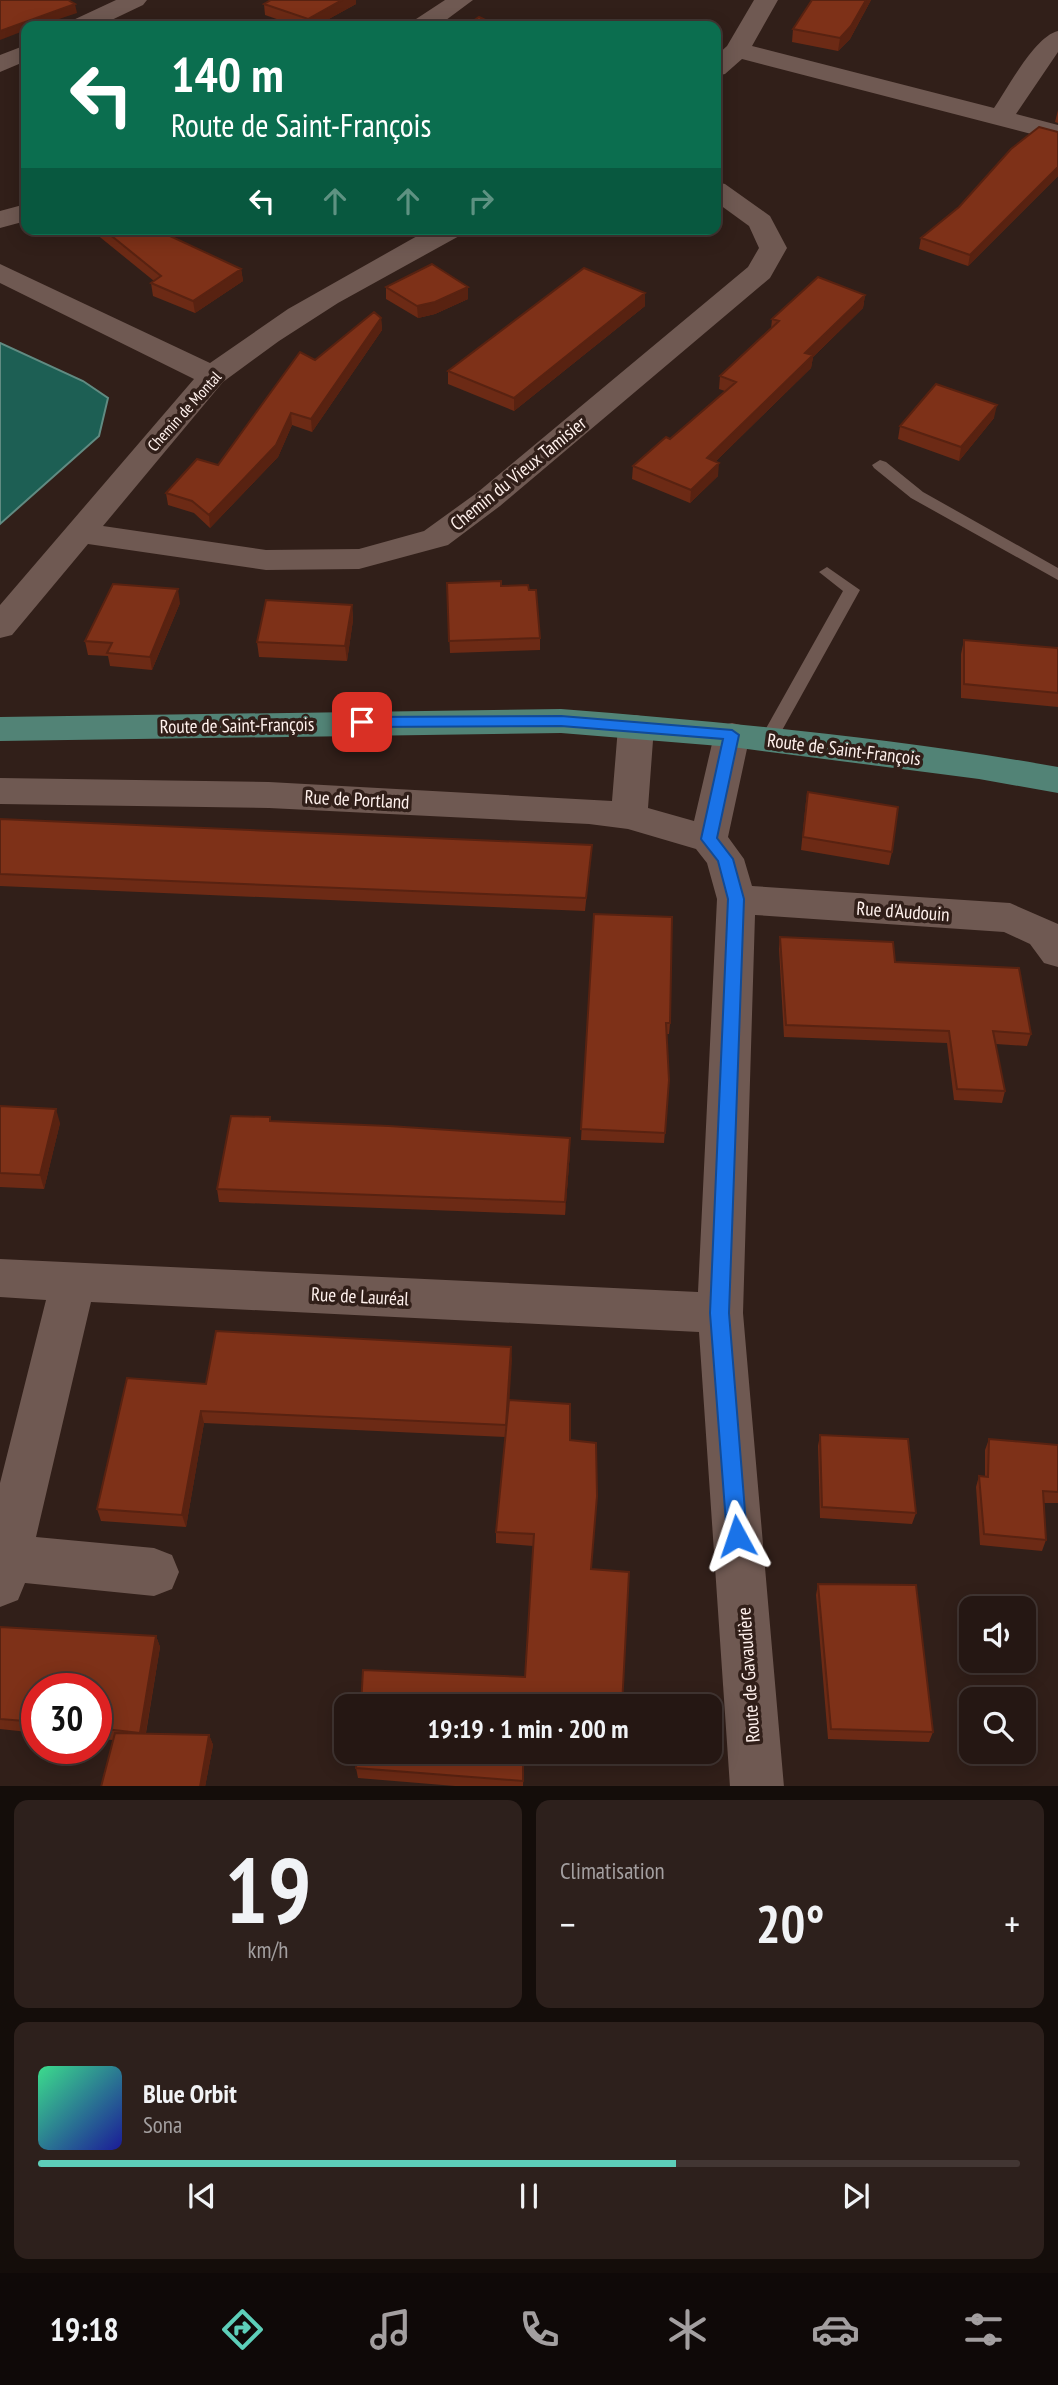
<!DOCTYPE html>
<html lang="fr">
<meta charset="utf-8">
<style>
:root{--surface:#251713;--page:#2d201c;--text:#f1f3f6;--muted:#a39fa0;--line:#423633;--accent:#5dceb9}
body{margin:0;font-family:"PT Sans Narrow",sans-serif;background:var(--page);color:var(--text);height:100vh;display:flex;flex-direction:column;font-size:26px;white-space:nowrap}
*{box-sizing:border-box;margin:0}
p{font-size:23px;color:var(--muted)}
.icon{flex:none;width:38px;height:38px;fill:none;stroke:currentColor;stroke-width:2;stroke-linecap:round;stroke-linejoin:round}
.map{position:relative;height:1786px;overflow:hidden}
.panel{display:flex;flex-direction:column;gap:14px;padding:14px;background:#140d0a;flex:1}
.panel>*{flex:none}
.top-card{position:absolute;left:21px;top:21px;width:700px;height:214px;border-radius:14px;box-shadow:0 4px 18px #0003,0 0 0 2px var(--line);background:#0b6e4f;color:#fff;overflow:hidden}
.fabs{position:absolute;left:959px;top:1596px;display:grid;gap:14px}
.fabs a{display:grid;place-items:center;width:77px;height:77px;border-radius:14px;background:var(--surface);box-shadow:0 4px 18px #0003,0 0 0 2px var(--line);font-size:35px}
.speed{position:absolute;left:21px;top:1673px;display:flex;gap:14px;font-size:35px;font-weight:700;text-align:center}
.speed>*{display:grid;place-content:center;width:91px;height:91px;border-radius:50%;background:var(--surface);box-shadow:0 4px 18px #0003,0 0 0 2px var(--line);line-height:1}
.speed .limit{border:10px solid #d22;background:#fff;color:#111}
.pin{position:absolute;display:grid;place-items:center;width:60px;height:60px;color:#fff;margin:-30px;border-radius:14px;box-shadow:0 4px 10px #0006}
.me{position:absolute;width:77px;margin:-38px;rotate:355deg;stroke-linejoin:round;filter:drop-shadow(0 0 5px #0008)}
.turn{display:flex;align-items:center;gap:24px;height:147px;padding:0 35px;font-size:32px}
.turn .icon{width:91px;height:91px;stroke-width:2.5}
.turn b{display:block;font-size:49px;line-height:60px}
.lanes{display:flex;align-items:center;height:66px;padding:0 35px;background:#0003;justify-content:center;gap:35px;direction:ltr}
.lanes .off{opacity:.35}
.big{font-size:52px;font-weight:700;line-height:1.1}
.panel .tile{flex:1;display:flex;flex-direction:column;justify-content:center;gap:10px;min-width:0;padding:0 24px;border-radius:14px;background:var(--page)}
.panel .dial{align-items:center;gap:0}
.dial b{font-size:91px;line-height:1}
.song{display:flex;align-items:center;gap:21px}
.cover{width:84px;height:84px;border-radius:10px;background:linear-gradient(135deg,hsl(150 70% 55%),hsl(240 70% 35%))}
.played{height:7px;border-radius:4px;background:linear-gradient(90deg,var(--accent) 65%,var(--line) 65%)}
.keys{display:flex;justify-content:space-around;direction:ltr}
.heat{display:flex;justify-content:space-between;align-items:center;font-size:38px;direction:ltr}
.panel .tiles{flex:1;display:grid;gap:14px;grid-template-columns:1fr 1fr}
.tile:last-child{grid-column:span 2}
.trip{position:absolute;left:334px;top:1694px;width:388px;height:70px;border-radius:14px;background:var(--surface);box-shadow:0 4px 18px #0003,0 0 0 2px var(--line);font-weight:700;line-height:70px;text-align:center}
.dock{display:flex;height:112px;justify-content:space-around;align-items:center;background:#0f0908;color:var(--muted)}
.dock .icon{width:49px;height:49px}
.dock .current{color:var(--accent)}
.dock b{font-size:32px;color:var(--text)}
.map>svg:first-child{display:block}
</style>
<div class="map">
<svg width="1058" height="1787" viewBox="0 0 1058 1787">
<rect width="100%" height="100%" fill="#311f19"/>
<path fill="#1d5f54" stroke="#618b82" stroke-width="2" d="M0,343L83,381L108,398L99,436L0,524Z"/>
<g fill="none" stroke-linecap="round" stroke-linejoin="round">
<path fill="#6f5952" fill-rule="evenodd" d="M880,460L886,462L923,492L1058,568V580L911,498L874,468L872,465Z
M827,567L860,590L775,743H763L760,739L843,591L819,572Z"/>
<path fill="#6f5952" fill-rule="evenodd" d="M116,0H147L143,5L99,26H68L71,21Z
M445,0H473L438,26H410L413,21Z
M754,0H778L752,46L994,108C1008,88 1035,36 1058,31V52L1016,114L1058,125V141L742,59L725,74L716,76V56L727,46Z
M26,45V61L0,72V55Z
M716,182L725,184L770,216L787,248L770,278L500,506L448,545L359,569L266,570L88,544L12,635L0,638V605L194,379L0,283V264L210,363L288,309L410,240L430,229H465L461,235L338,303L279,341L223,382L103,526L266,550L359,549L424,531L478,492L748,267L759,248L749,226L716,202Z
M26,204V221L0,228V211Z
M636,715L649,718L654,727L648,808L694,821L714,735L719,726L732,723L745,726L750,735L728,837L744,859L752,886L1010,903L1058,924V967L1044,963L1030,944L1004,932L755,915L743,1313L784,1787H730L699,1332L91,1302L36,1537L154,1548L172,1555L179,1572L172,1589L154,1596L25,1583L18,1600L0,1607V1483L46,1300L0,1297V1259L698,1292L717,899L707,863L696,849L628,829L589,824L269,808L0,804V778L269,782L612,801L618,727L623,718Z"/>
<path fill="#528376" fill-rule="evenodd" d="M561,709C727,722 894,738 1058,767V793L979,779L732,747L561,733L0,741V717Z"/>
</g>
<path fill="#6c2a15" d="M271,0H356V4L316,26H297L265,15L264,4Z
M812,0H871L850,39L838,51L792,42L793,29Z
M1058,110V123L1055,122Z
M1058,132V176L968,266L919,249L921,238Z
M90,229H176L165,234L241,269L243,281L195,313L153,296L151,283L154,281Z
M386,287H468V299L435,314L418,318L386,299Z
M645,293V306L514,411L448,384V371Z
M865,295L863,308L813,357L811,368L715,462L718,476L690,503L632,479L633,466L670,439L725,391L719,389L720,376L771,329L772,319Z
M381,318L382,330L312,432L292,425L278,457L210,528L194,513L168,505L166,493L218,465L315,360Z
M994,418L959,461L898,439L900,426Z
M447,583L501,586L540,638V650L450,653Z
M180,603L152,670L110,666L108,656L88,655L85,641Z
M352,605L353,620L347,661L259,657L257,642Z
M964,640L1058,648V707L961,698V654Z
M807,792L892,852L889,865L801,850Z
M0,819L592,845L585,911L0,886Z
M594,914L670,1023L669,1034H666L669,1080L664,1143L581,1140Z
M780,937L1031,1034L1027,1046L996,1044L1005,1091L1002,1103L954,1100L947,1043L784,1037L779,949Z
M0,1106L60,1123L44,1189L0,1187Z
M271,1121L570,1152L565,1215L219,1202L217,1189Z
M511,1347L509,1402L570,1404L525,1677L533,1546L496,1543V1532L505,1437L204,1423L186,1527L101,1521L97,1509L206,1384Z
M820,1435L916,1513L912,1524L820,1518L818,1446Z
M989,1439L1058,1445V1503H1044L1046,1540L1042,1551L980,1545L976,1487L979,1476H985V1450Z
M818,1584L933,1732L929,1742L828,1739L816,1595Z
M0,1627L156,1636L160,1647L146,1733L209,1735L213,1745L205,1787H101L113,1740L96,1739V1689H37V1733L0,1729Z
M524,1752L523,1787H467L358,1778L356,1768Z"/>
<path fill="#582211" d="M342,0H356V4L316,26H308V19Z
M866,0H871L850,39L838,51L840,38Z
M75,4L77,13L38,26H26V30L0,40V31Z
M1058,167V176L968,266L970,255Z
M150,229H176L151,239Z
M241,269L243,281L195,313L193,301Z
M468,287V299L435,314L418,318L417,306Z
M645,293V306L514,411V398Z
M865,295L863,308L813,357L811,368L706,471L707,458L805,353Z
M381,318L382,330L312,432L311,419Z
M997,405L994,418L959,461L961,447Z
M291,413L292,425L278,457L210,528L209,515Z
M719,463L718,476L690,503L691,490Z
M178,589L180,603L152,670L150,657Z
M352,605L353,620L347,661L345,646Z
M56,1109L60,1123L44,1189L40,1175Z
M570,1138V1152L565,1215V1202Z
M511,1347L512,1360L507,1437L506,1425Z
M201,1411L204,1423L186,1527L182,1515Z
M156,1636L160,1647L144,1743L140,1733Z
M209,1735L213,1745L205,1787H200Z"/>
<path fill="#7e3118" stroke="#582211" stroke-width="2" d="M0,0H68L75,4L0,31Z
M271,0H342L308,19L264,4Z
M812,0H866L851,26L840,38L793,29Z
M479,17L498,26H466Z
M1039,127L1058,132V167L970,255L921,238L959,207L1011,149Z
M103,229H155L241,269L193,301L151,283L161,276Z
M432,264L468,287L435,302L417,306L386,287Z
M584,268L645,293L514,398L448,371Z
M818,277L865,295L805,353L813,355L707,458L719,463L691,490L633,466L666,437L670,439L736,382L720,376L779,321L772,319Z
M374,312L381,318L311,419L291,413L276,445L209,515L192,501L166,493L197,459L218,465L300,352L315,360Z
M936,384L997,405L961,447L900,426Z
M501,581V586L528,585L529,590H536L540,638L449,641L447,583Z
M113,584L178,589L150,657L107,653L112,643L85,641Z
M266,600L352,605L345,646L257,642Z
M964,640L1058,648V693L964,684Z
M808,792L898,807L892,852L803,837Z
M0,819L592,845L586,898L0,874Z
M594,914L672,917L670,1023H666L669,1080L665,1133L581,1129Z
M780,937L893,942L895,962L1019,968L1031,1034L993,1031L1005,1091L957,1089L949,1031L786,1025Z
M0,1106L56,1109L40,1175L0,1173Z
M231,1116L270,1117V1121L389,1126L570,1138L565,1202L217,1189Z
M216,1331L511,1347L506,1425L201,1411L182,1515L97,1509L127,1378L206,1384Z
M509,1400L570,1404V1440L596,1443L597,1496L591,1569L629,1572L622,1706H361L363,1670L525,1677L534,1534L496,1532Z
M820,1435L908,1439L916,1513L822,1507Z
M989,1439L1058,1445V1492L1043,1491L1046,1540L984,1534L979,1476L988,1477Z
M818,1584L916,1585L933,1732L831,1729Z
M0,1627L156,1636L140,1733L96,1728V1689H37V1722L0,1719Z
M115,1733L209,1735L200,1787H101Z
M357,1752H523V1781L356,1768Z"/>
<path fill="#1a73e8" stroke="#114b97" stroke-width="2" d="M561,716L732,730L739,735L717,838L733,859L744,899L729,1313L747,1536L744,1543L737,1545L730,1543L727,1536L710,1313L728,899L718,861L701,839L723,739L561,726L362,727L355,722L362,717Z"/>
<g text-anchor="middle" stroke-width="7" stroke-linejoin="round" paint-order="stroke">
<g font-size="16" fill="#fff1ed" stroke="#311f19">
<text transform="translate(184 411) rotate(-48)" y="6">Chemin de Montal</text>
</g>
<g font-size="19" fill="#fff1ed" stroke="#311f19">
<text transform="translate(518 473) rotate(-39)" y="7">Chemin du Vieux Tamisier</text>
<text transform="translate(237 725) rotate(-1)" y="7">Route de Saint-François</text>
<text transform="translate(844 749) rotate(7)" y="7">Route de Saint-François</text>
<text transform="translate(357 799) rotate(3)" y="7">Rue de Portland</text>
<text transform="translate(903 911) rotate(4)" y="7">Rue d'Audouin</text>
<text transform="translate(360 1296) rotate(3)" y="7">Rue de Lauréal</text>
<text transform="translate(748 1675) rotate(-94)" y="7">Route de Gavaudière</text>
</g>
</g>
</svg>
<div class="fabs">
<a><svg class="icon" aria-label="sound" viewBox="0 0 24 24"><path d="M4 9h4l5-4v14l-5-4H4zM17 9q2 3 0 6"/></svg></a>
<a><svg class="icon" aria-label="search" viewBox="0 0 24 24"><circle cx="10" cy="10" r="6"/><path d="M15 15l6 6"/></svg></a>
</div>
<div class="speed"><div class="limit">30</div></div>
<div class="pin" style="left:362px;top:722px;background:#d93025"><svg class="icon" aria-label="arrive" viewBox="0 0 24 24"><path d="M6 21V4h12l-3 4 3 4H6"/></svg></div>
<svg class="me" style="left:737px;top:1536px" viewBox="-20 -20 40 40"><path d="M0-17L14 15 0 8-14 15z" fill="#1a73e8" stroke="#fff" stroke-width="4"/></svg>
<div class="trip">19:19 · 1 min · 200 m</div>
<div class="top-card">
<div class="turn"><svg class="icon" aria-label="left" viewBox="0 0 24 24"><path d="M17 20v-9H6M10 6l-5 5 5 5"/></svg><div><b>140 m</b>Route de Saint-François</div></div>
<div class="lanes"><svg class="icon" aria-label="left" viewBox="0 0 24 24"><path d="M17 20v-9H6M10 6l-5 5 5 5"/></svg><svg class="icon off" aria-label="ahead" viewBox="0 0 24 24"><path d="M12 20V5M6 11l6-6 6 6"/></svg><svg class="icon off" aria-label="ahead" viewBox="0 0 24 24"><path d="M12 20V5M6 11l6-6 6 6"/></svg><svg class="icon off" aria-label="right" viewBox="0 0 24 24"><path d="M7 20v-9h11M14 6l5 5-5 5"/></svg></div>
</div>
</div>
<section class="panel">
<div class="tiles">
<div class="tile dial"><b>19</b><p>km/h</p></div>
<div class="tile"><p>Climatisation</p>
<div class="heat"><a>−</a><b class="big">20°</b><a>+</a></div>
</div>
<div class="tile">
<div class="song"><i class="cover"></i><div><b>Blue Orbit</b><p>Sona</p></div></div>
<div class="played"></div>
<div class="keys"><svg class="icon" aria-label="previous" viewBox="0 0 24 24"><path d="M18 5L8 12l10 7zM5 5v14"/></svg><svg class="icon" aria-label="pause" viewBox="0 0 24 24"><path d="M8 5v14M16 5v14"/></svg><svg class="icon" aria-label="next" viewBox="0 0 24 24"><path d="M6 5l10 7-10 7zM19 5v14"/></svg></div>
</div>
</div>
</section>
<nav class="dock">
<b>19:18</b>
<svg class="icon current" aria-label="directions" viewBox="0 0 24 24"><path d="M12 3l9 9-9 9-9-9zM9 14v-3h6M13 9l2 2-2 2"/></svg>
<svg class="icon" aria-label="music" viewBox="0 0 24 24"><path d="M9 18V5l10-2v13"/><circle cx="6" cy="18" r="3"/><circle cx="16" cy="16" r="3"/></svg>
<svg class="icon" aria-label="phone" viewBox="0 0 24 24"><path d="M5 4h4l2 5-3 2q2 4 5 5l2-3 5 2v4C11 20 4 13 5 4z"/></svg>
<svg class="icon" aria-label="climate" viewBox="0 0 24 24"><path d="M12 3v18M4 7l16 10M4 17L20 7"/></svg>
<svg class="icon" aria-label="car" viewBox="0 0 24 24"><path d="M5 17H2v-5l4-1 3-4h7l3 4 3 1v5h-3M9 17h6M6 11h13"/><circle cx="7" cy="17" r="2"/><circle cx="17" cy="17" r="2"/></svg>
<svg class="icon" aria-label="filters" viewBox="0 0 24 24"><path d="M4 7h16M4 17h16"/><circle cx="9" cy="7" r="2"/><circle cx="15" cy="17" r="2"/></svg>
</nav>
